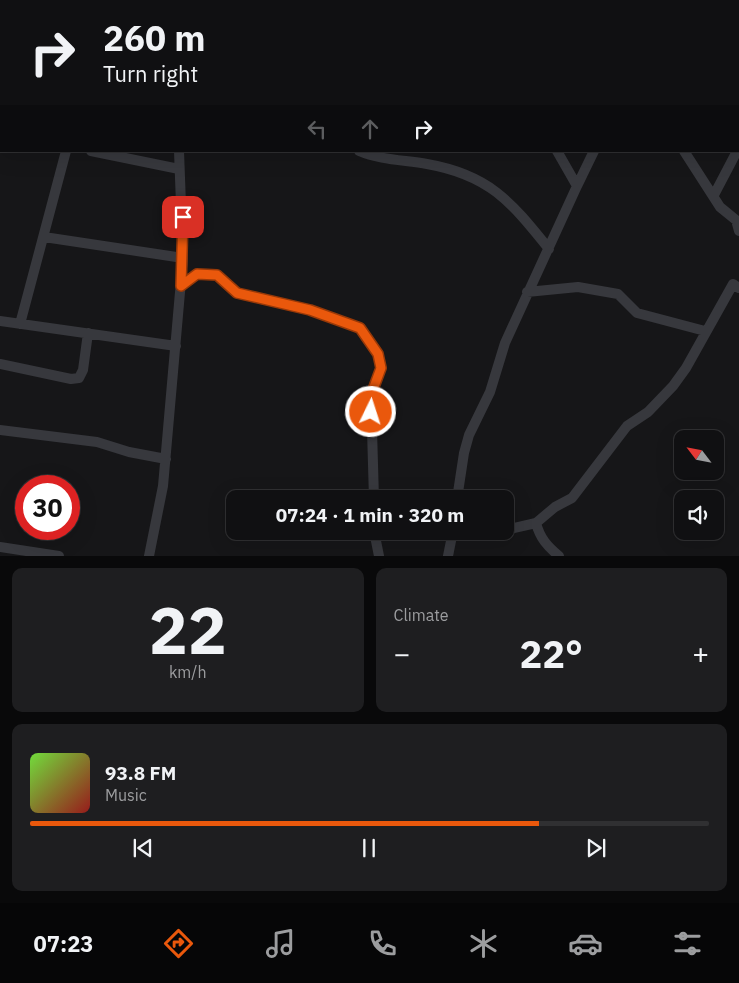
<!DOCTYPE html>
<meta charset="utf-8">
<style>
:root{--surface:#101012;--page:#1e1e20;--text:#f1f3f6;--muted:#9c9d9f;--line:#303032;--accent:#ea580c}
body{margin:0;font-family:"IBM Plex Sans",sans-serif;background:var(--page);color:var(--text);height:100vh;display:flex;flex-direction:column;font-size:19px;white-space:nowrap}
*{box-sizing:border-box;margin:0}
p{font-size:16px;color:var(--muted)}
.icon{flex:none;width:28px;height:28px;fill:none;stroke:currentColor;stroke-width:2;stroke-linecap:round;stroke-linejoin:round}
.map{position:relative;height:556px;overflow:hidden}
.drawer{display:flex;flex-direction:column;gap:12px;padding:12px;background:#09090a;flex:1}
.drawer>*{flex:none}
.top-card{position:absolute;left:0px;top:0px;width:740px;height:152px;box-shadow:0 5px 20px #0002,0 0 0 1px var(--line);background:#101012;color:var(--text);overflow:hidden}
.needle{width:32px;rotate:302deg}
.fabs{position:absolute;left:674px;top:430px;display:grid;gap:10px}
.fabs a{display:grid;place-items:center;width:50px;height:50px;border-radius:10px;background:var(--surface);box-shadow:0 5px 20px #0002,0 0 0 1px var(--line);font-size:25px}
.speed{position:absolute;left:15px;top:475px;display:flex;gap:10px;font-size:25px;font-weight:700;text-align:center}
.speed>*{display:grid;place-content:center;width:65px;height:65px;border-radius:50%;background:var(--surface);box-shadow:0 5px 20px #0002,0 0 0 1px var(--line);line-height:1}
.speed .limit{border:8px solid #d22;background:#fff;color:#111}
.pin{position:absolute;display:grid;place-items:center;width:42px;height:42px;color:#fff;margin:-21px;border-radius:10px;box-shadow:0 2px 8px #0006}
.me{position:absolute;width:55px;margin:-28px;rotate:4deg;stroke-linejoin:round;filter:drop-shadow(0 0 4px #0008)}
.turn{display:flex;align-items:center;gap:18px;height:105px;padding:0 20px;font-size:22px}
.turn .icon{width:65px;height:65px;stroke-width:2.5}
.turn b{display:block;font-size:35px;line-height:42px}
.lanes{display:flex;align-items:center;height:48px;padding:0 20px;background:#0003;justify-content:center;gap:25px;direction:ltr}
.lanes .off{opacity:.35}
.big{font-size:38px;font-weight:700;line-height:1.1}
.drawer .card{flex:1;display:flex;flex-direction:column;justify-content:center;gap:8px;min-width:0;padding:0 18px;border-radius:10px;background:var(--page)}
.drawer .dial{align-items:center;gap:0}
.dial b{font-size:65px;line-height:1}
.song{display:flex;align-items:center;gap:15px}
.cover{width:60px;height:60px;border-radius:8px;background:linear-gradient(135deg,hsl(100 70% 55%),hsl(0 70% 35%))}
.played{height:5px;border-radius:2px;background:linear-gradient(90deg,var(--accent) 75%,var(--line) 75%)}
.keys{display:flex;justify-content:space-around;direction:ltr}
.heat{display:flex;justify-content:space-between;align-items:center;font-size:28px;direction:ltr}
.drawer .tiles{flex:1;display:grid;gap:12px;grid-template-columns:1fr 1fr}
.card:last-child{grid-column:span 2}
.trip{position:absolute;left:226px;top:490px;width:288px;height:50px;border-radius:10px;background:var(--surface);box-shadow:0 5px 20px #0002,0 0 0 1px var(--line);font-weight:700;line-height:50px;text-align:center}
.menu{display:flex;height:80px;justify-content:space-around;align-items:center;background:#060607;color:var(--muted)}
.menu .icon{width:35px;height:35px}
.menu .current{color:var(--accent)}
.menu b{font-size:22px;color:var(--text)}
.map>svg:first-child{display:block}
</style>
<div class="map">
<svg width="739" height="556" viewBox="0 0 739 556">
<rect width="100%" height="100%" fill="#161618"/>
<g fill="none" stroke-linecap="round" stroke-linejoin="round">
<path stroke="#37383d" stroke-width="10" d="M30,0L31,1
M68,0L69,1
M236,0L239,1
M559,0L562,1
M111,1L112,0
M176,1L182,0
M368,1V0
M467,1L468,0
M571,1L572,0
M0,73L1,74
M0,89L1,86
M91,151L179,169
M359,151C380,160 404,160 427,164C490,175 511,202 549,249
M684,151L720,207L736,220L739,231
M577,186L594,151
M714,195L737,151
M44,237L183,258
M181,286L197,274L217,275L237,293L310,310L360,328L378,354L381,368L371,395L374,499
M527,292L578,287L618,294L637,313L705,331
M0,321L176,346
M20,324L66,151
M0,364L71,379L79,378L83,370L88,333
M0,430L97,442L129,452L166,459
M457,499L464,453L469,435L490,392L505,343L577,186L557,151
M536,523L555,507L572,498L627,426L648,412L673,386L686,368L733,284L739,288
M505,530L536,523C540,538 547,546 559,556
M374,531L379,556
M0,547L59,556
M149,556L163,486L183,258L179,151
M448,556L453,531"/>
</g>
<g fill="none" stroke-linecap="round" stroke-linejoin="round">
<defs>
<path id="route" d="M183,217L181,286L197,274L217,275L237,293L310,310L360,328L378,354L381,368L371,395V412"/>
</defs>
<use href="#route" stroke="#983908" stroke-width="12"/>
<use href="#route" stroke="#ea580c" stroke-width="9"/>
</g>
</svg>
<div class="fabs">
<a><svg class="needle" viewBox="-14 -14 28 28"><path d="M0-13l5 13h-10z" fill="#e53935"/><path d="M0 13l5-13h-10z" fill="#9c9d9f"/></svg></a>
<a><svg class="icon" aria-label="sound" viewBox="0 0 24 24"><path d="M4 9h4l5-4v14l-5-4H4zM17 9q2 3 0 6"/></svg></a>
</div>
<div class="speed"><div class="limit">30</div></div>
<div class="pin" style="left:183px;top:217px;background:#d93025"><svg class="icon" aria-label="arrive" viewBox="0 0 24 24"><path d="M6 21V4h12l-3 4 3 4H6"/></svg></div>
<svg class="me" style="left:371px;top:412px" viewBox="-20 -20 40 40"><circle r="17" fill="#ea580c" stroke="#fff" stroke-width="3"/><path d="M0-11L8 9 0 5-8 9z" fill="#fff"/></svg>
<div class="trip">07:24 · 1 min · 320 m</div>
<div class="top-card">
<div class="turn"><svg class="icon" aria-label="right" viewBox="0 0 24 24"><path d="M7 20v-9h11M14 6l5 5-5 5"/></svg><div><b>260 m</b>Turn right</div></div>
<div class="lanes"><svg class="icon off" aria-label="left" viewBox="0 0 24 24"><path d="M17 20v-9H6M10 6l-5 5 5 5"/></svg><svg class="icon off" aria-label="ahead" viewBox="0 0 24 24"><path d="M12 20V5M6 11l6-6 6 6"/></svg><svg class="icon" aria-label="right" viewBox="0 0 24 24"><path d="M7 20v-9h11M14 6l5 5-5 5"/></svg></div>
</div>
</div>
<section class="drawer">
<div class="tiles">
<div class="card dial"><b>22</b><p>km/h</p></div>
<div class="card"><p>Climate</p>
<div class="heat"><a>−</a><b class="big">22°</b><a>+</a></div>
</div>
<div class="card">
<div class="song"><i class="cover"></i><div><b>93.8 FM</b><p>Music</p></div></div>
<div class="played"></div>
<div class="keys"><svg class="icon" aria-label="previous" viewBox="0 0 24 24"><path d="M18 5L8 12l10 7zM5 5v14"/></svg><svg class="icon" aria-label="pause" viewBox="0 0 24 24"><path d="M8 5v14M16 5v14"/></svg><svg class="icon" aria-label="next" viewBox="0 0 24 24"><path d="M6 5l10 7-10 7zM19 5v14"/></svg></div>
</div>
</div>
</section>
<nav class="menu">
<b>07:23</b>
<svg class="icon current" aria-label="directions" viewBox="0 0 24 24"><path d="M12 3l9 9-9 9-9-9zM9 14v-3h6M13 9l2 2-2 2"/></svg>
<svg class="icon" aria-label="music" viewBox="0 0 24 24"><path d="M9 18V5l10-2v13"/><circle cx="6" cy="18" r="3"/><circle cx="16" cy="16" r="3"/></svg>
<svg class="icon" aria-label="phone" viewBox="0 0 24 24"><path d="M5 4h4l2 5-3 2q2 4 5 5l2-3 5 2v4C11 20 4 13 5 4z"/></svg>
<svg class="icon" aria-label="climate" viewBox="0 0 24 24"><path d="M12 3v18M4 7l16 10M4 17L20 7"/></svg>
<svg class="icon" aria-label="car" viewBox="0 0 24 24"><path d="M5 17H2v-5l4-1 3-4h7l3 4 3 1v5h-3M9 17h6M6 11h13"/><circle cx="7" cy="17" r="2"/><circle cx="17" cy="17" r="2"/></svg>
<svg class="icon" aria-label="filters" viewBox="0 0 24 24"><path d="M4 7h16M4 17h16"/><circle cx="9" cy="7" r="2"/><circle cx="15" cy="17" r="2"/></svg>
</nav>
